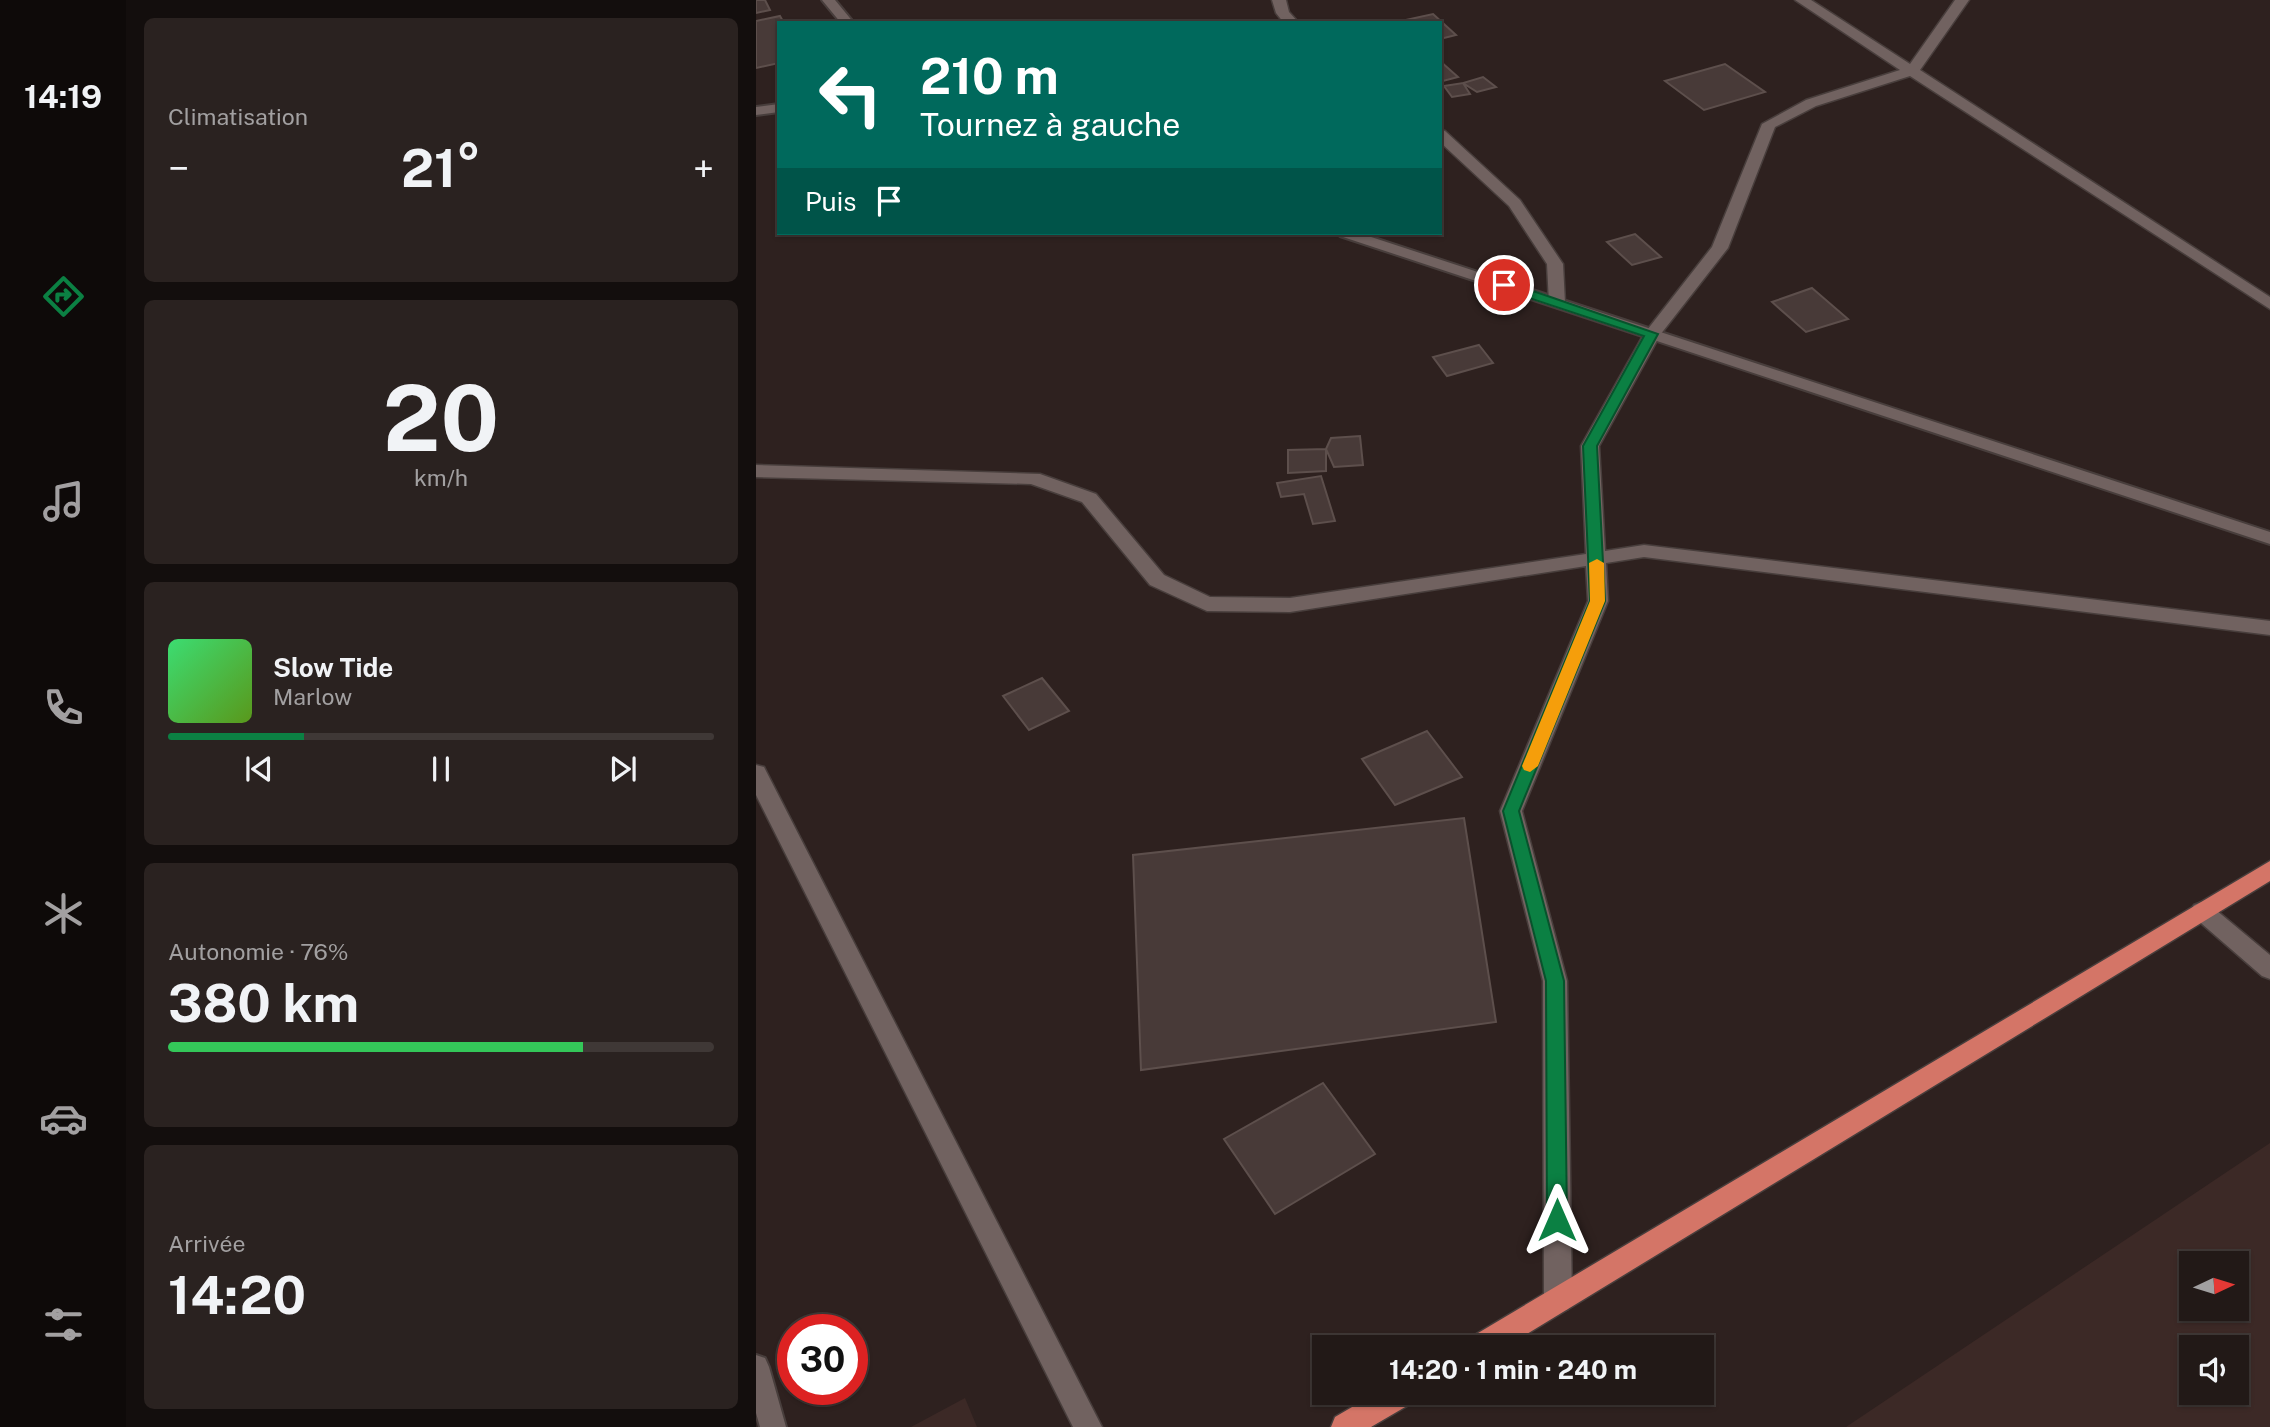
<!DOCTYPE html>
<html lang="fr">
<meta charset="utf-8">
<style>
:root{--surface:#221917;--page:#2a2220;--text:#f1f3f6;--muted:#a2a0a1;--line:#3f3836;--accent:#0b8043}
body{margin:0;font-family:"Public Sans",sans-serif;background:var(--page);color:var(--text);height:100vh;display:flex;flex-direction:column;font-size:26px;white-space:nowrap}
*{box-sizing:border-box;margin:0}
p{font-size:23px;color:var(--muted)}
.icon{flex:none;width:38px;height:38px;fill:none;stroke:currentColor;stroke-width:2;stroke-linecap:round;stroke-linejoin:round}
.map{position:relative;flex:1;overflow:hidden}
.sheet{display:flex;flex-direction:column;gap:18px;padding:18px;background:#130e0d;width:630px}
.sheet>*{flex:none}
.hud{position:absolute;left:21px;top:21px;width:665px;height:214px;border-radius:0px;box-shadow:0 2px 5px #0004,0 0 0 2px var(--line);background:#00695c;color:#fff;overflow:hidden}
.needle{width:46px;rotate:86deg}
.tools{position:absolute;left:1423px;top:1251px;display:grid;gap:14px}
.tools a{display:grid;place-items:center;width:70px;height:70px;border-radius:0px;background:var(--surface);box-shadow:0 2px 5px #0004,0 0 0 2px var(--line);font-size:35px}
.speed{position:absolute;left:21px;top:1314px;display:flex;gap:14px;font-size:35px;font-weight:700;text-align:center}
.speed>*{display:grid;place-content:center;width:91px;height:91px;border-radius:50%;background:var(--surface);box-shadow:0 2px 5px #0004,0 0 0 2px var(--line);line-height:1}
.speed .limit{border:10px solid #d22;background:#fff;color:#111}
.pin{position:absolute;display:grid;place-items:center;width:60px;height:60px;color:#fff;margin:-30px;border:4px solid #fff;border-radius:50%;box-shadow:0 2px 7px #0007}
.me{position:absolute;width:77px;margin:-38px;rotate:0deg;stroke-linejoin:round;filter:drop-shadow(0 0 5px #0008)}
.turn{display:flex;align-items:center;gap:24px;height:147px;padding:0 28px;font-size:32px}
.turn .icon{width:91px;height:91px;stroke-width:2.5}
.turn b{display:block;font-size:49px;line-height:60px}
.then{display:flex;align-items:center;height:66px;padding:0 28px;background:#0003;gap:14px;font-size:26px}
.big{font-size:52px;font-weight:700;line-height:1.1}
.sheet .card{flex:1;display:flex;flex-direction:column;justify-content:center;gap:10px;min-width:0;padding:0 24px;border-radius:10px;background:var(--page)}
.sheet .dial{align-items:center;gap:0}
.dial b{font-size:91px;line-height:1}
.song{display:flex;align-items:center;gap:21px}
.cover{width:84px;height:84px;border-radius:10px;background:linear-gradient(135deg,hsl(140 70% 55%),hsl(90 70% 35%))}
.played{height:7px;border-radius:4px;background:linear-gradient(90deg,var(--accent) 25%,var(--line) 25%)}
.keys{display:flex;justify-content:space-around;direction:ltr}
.heat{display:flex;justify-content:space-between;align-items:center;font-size:38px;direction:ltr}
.charge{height:10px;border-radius:5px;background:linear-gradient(90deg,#34c759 76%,var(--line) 0)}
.trip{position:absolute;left:556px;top:1335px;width:402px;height:70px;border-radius:0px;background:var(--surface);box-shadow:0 2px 5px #0004,0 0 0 2px var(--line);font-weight:700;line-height:70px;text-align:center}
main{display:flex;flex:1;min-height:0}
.tabs{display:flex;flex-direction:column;width:126px;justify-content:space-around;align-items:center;background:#0e0a09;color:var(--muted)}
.tabs .icon{width:49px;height:49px}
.tabs .selected{color:var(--accent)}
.tabs b{font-size:32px;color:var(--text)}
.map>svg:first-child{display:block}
</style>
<main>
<nav class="tabs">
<b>14:19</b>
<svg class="icon selected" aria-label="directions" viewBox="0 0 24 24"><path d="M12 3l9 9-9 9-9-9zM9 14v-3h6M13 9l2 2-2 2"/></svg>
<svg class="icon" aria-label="music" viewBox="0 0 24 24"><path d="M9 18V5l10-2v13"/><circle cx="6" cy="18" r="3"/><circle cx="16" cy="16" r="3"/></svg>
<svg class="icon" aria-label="phone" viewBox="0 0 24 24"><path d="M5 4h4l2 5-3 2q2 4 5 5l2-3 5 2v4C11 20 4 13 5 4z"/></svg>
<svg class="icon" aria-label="climate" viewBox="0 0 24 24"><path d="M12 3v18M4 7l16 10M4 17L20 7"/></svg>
<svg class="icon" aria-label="car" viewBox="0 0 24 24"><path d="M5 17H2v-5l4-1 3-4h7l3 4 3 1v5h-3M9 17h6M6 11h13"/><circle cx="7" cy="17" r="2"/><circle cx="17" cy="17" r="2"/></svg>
<svg class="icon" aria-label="filters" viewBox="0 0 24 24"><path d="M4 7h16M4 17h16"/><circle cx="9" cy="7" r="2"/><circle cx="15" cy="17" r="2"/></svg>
</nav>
<section class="sheet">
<div class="card"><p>Climatisation</p>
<div class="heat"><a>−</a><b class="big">21°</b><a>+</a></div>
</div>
<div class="card dial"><b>20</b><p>km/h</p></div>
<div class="card">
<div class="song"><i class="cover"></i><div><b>Slow Tide</b><p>Marlow</p></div></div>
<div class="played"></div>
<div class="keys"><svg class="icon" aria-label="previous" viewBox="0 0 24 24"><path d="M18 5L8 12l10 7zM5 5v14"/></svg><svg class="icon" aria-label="pause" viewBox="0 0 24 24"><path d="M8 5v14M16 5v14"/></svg><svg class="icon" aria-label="next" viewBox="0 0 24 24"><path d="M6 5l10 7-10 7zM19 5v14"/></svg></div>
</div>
<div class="card"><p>Autonomie · 76%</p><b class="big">380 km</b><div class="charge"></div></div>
<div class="card"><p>Arrivée</p><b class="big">14:20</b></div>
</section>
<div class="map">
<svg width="1514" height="1427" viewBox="0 0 1514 1427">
<rect width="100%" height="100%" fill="#2e211f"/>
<path fill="#3c2926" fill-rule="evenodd" d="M1514,1143V1427H1090L1405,1216ZM1435,1264H1480V1309H1435ZM1435,1348H1480V1393H1435Z
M209,1398L221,1427H155Z"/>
<path fill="#483a38" stroke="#5d4f4c" stroke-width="2" d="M0,0H9L14,10L0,13Z
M677,14L700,35L684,39V23H636Z
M24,16L28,23H23V63L0,68V21Z
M684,61L702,77L687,81L684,79Z
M969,64L1009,92L948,110L909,81Z
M727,77L740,87L721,92L707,83Z
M707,83L714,94L696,97L688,86Z
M879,234L905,257L876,265L851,242Z
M1056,288L1092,319L1050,332L1016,302Z
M723,345L737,363L691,376L677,357Z
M604,436L607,465L578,467L570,449L575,438Z
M570,449V471L532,473V450Z
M565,476L579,521L557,524L548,494L525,497L521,483Z
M286,678L313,711L273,730L247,696Z
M671,731L706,777L639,805L606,759Z
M708,818L740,1022L385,1070L377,855Z
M567,1083L619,1154L519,1214L468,1139Z"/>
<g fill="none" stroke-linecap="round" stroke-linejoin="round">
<defs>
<path id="lane" d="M66,0H79L98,23H85Z
M23,104V112L0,115V107Z
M582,233H603L1514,532V544L584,236Z
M0,1355L9,1358L13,1367L30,1427H4L0,1413Z"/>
<path id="street" d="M516,0H530L533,12L543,23H528L520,13Z
M1039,0H1055L1154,64L1199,0H1213L1164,70L1514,297V309L1154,76L1060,106L1019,127L972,248L904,335L843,446L849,551L888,545L1514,621V635L888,557L850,563L852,601L766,811L811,981L816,1300L812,1309L802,1313L792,1309L788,1300L787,981L744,811L832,601L830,566L534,612L451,611L394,585L326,502L275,484L0,477V465L284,474L340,494L408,575L454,597L534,598L830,554L825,446L888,334L956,247L1006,124L1050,100L1144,70Z
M684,130L689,131L764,200L807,264L809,303L807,307L801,308L793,303L791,264L753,206L684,142Z
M0,765L8,767L11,773L346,1427H317L0,795Z
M1446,902L1454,905L1514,955V979L1506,976L1438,917L1434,911L1438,905Z"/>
<path id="highway" d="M1514,861V881L748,1348H708L712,1339Z
M620,1393H660L656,1403L615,1427H575L579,1417Z"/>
</defs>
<use href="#lane" stroke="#483e3c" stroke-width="4"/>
<use href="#street" stroke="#483e3c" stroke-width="3"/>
<use href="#highway" stroke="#483e3c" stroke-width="3"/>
<use href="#lane" fill="#716260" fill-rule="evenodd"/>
<use href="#street" fill="#716260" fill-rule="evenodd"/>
<use href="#highway" fill="#d47567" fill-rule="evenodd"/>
</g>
<path fill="#0b8043" stroke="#07532c" stroke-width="2" d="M748,281L902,334L841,446L849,601L763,811L808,981L811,1220L808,1227L801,1229L794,1227L791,1220L790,981L747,811L834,601L827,446L888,336L743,288L741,285Z"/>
<path fill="#f59e0b" d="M841,559L848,563L849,601L782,766L774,772L768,770L766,766L834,601L833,563Z"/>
</svg>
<div class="tools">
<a><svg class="needle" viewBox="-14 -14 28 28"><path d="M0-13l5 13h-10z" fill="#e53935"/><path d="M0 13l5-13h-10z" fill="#a2a0a1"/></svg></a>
<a><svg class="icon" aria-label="sound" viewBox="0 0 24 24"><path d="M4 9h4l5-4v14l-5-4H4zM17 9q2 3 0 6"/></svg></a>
</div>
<div class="speed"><div class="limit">30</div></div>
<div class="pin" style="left:748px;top:285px;background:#d93025"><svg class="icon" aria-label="arrive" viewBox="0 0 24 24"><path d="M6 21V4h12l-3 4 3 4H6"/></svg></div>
<svg class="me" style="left:801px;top:1220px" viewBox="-20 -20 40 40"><path d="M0-17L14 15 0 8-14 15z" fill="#0b8043" stroke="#fff" stroke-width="4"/></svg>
<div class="trip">14:20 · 1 min · 240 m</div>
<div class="hud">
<div class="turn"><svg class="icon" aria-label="left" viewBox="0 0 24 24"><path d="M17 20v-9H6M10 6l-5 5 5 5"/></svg><div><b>210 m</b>Tournez à gauche</div></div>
<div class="then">Puis<svg class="icon" aria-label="arrive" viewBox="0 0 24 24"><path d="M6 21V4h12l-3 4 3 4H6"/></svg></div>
</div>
</div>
</main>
